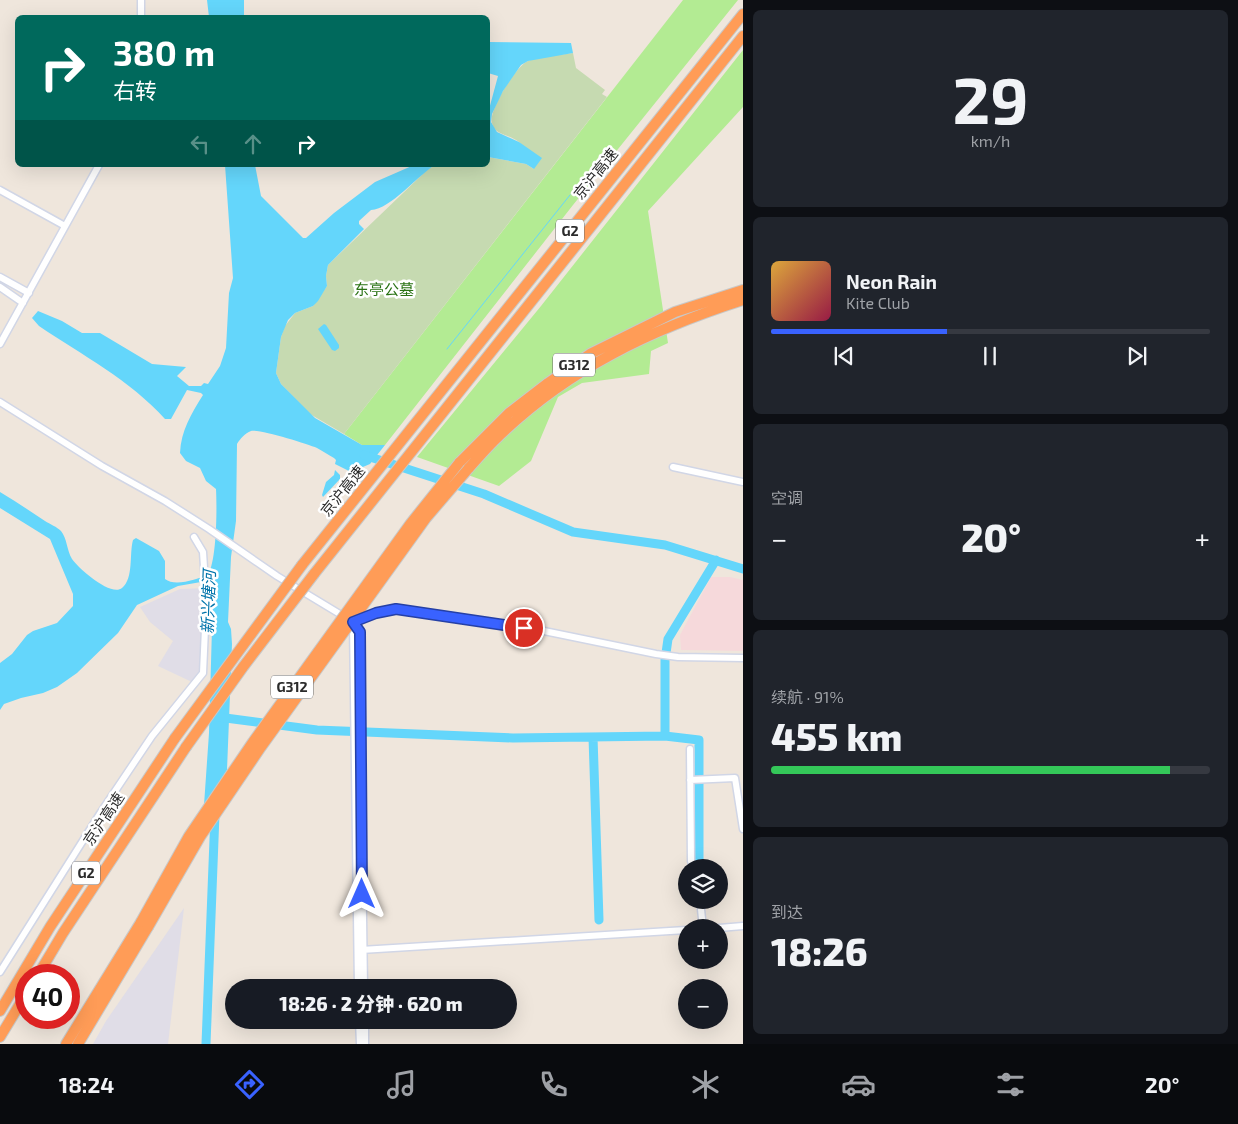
<!DOCTYPE html>
<html lang="zh">
<meta charset="utf-8">
<style>
:root{--surface:#171b24;--page:#20242c;--text:#f1f3f6;--muted:#9ea1a6;--line:#363941;--accent:#3962ff}
body{margin:0;font-family:"Exo 2","Noto Sans SC",sans-serif;background:var(--page);color:var(--text);height:100vh;display:flex;flex-direction:column;font-size:19px;white-space:nowrap}
*{box-sizing:border-box;margin:0}
p{font-size:16px;color:var(--muted)}
.icon{flex:none;width:28px;height:28px;fill:none;stroke:currentColor;stroke-width:2;stroke-linecap:round;stroke-linejoin:round}
.map{position:relative;flex:1;overflow:hidden}
.panel{display:flex;flex-direction:column;gap:10px;padding:10px;background:#0d0f14;width:495px}
.panel>*{flex:none}
.guide{position:absolute;left:15px;top:15px;width:475px;height:152px;border-radius:8px;box-shadow:0 5px 20px #0002;background:#00695c;color:#fff;overflow:hidden}
.controls{position:absolute;left:678px;top:859px;display:grid;gap:10px}
.controls a{display:grid;place-items:center;width:50px;height:50px;border-radius:50%;background:var(--surface);box-shadow:0 5px 20px #0002;font-size:25px}
.speed{position:absolute;left:15px;top:964px;display:flex;gap:10px;font-size:25px;font-weight:700;text-align:center}
.speed>*{display:grid;place-content:center;width:65px;height:65px;border-radius:50%;background:var(--surface);box-shadow:0 5px 20px #0002;line-height:1}
.speed .limit{border:8px solid #d22;background:#fff;color:#111}
.pin{position:absolute;display:grid;place-items:center;width:42px;height:42px;color:#fff;margin:-21px;border:2px solid #fff;border-radius:50%;box-shadow:0 1px 5px #0007}
.me{position:absolute;width:55px;margin:-28px;rotate:0deg;stroke-linejoin:round;filter:drop-shadow(0 0 4px #0008)}
.turn{display:flex;align-items:center;gap:18px;height:105px;padding:0 15px;font-size:22px}
.turn .icon{width:65px;height:65px;stroke-width:2.5}
.turn b{display:block;font-size:35px;line-height:42px}
.lanes{display:flex;align-items:center;height:48px;padding:0 15px;background:#0003;justify-content:center;gap:25px;direction:ltr}
.lanes .off{opacity:.35}
.big{font-size:38px;font-weight:800;line-height:1.1}
.panel .widget{flex:1;display:flex;flex-direction:column;justify-content:center;gap:8px;min-width:0;padding:0 18px;border-radius:8px;background:var(--page)}
.panel .dial{align-items:center;gap:0}
.dial b{font-size:65px;line-height:1}
.song{display:flex;align-items:center;gap:15px}
.cover{width:60px;height:60px;border-radius:8px;background:linear-gradient(135deg,hsl(40 70% 55%),hsl(340 70% 35%))}
.played{height:5px;border-radius:2px;background:linear-gradient(90deg,var(--accent) 40%,var(--line) 40%)}
.keys{display:flex;justify-content:space-around;direction:ltr}
.heat{display:flex;justify-content:space-between;align-items:center;font-size:28px;direction:ltr}
.charge{height:8px;border-radius:4px;background:linear-gradient(90deg,#34c759 91%,var(--line) 0)}
.trip{position:absolute;left:225px;top:979px;width:292px;height:50px;border-radius:25px;background:var(--surface);box-shadow:0 5px 20px #0002;font-weight:800;line-height:50px;text-align:center}
.tab-bar{display:flex;height:80px;justify-content:space-around;align-items:center;background:#090b0e;color:var(--muted)}
.tab-bar .icon{width:35px;height:35px}
.tab-bar .active{color:var(--accent)}
.tab-bar b{font-size:22px;color:var(--text)}
main{display:flex;flex:1;min-height:0}
.map>svg:first-child{display:block}
</style>
<main>
<div class="map">
<svg width="743" height="1044" viewBox="0 0 743 1044">
<rect width="100%" height="100%" fill="#efe6dc"/>
<path fill="#e0dde7" d="M207,588L205,675L192,682L158,666L173,641L150,622L140,607L180,589Z
M184,908L168,1044H93L106,1021Z"/>
<path fill="#f6d9db" d="M711,577H730L743,580V651L681,650L680,635Z"/>
<path fill="#b3eb93" d="M683,0H738L573,205L385,445H362L344,434Z
M743,50V107L648,211L668,343L651,351L649,374L582,383L558,397L531,461L499,486L417,457L541,306Z"/>
<path fill="#c6dab1" d="M573,53L576,68L605,90L602,94L607,97L344,434L310,414L281,384L276,373L281,337L285,326L295,313L313,306L327,286L326,276L328,265L427,170L435,165H488V157L526,164L534,169C530,161 525,147 519,142C510,134 495,136 492,123C488,111 516,66 528,61C539,56 560,55 573,53Z"/>
<path fill="#64d6fb" d="M207,0H244V17H209Z
M488,42L571,43L573,53L528,61L521,65L503,91L492,114L491,122L497,132L519,142L542,158L534,169L526,164L488,157V113L498,76L488,73Z
M225,165H255L261,196L303,238H306L334,213L375,182L414,165H435C417,176 391,209 371,210L359,221V224L364,229L328,265L326,276L327,286L318,301L313,306L295,313L288,320L281,337L276,373L281,384L315,418L362,445H385L370,464L351,472L335,464L336,460L334,458C328,455 323,451 317,448C307,444 260,429 251,431C245,433 240,439 237,444L236,521L231,557L228,622L231,629L232,644L227,770L204,805L209,733L213,593L209,584L201,582L178,586L137,605L118,633L77,673L57,687L43,693L21,698L4,704L0,710V663L12,654L27,635L33,631L57,623L73,606V594L50,539L0,508V492C15,501 30,511 45,521C50,524 57,527 61,531C67,538 67,551 72,559C79,569 111,597 122,588C134,578 129,554 133,540L136,538L159,551L165,561V579C175,587 197,579 208,575C217,559 217,508 216,489L206,481L200,468L186,461L180,453C181,431 191,414 203,395L201,393L187,390L171,419H165C130,380 82,355 39,326L32,318L38,311L62,321L82,333H100L152,364L186,367L177,376L189,386H201L204,383L208,384L220,366L226,348L229,293L233,278Z
M324,324L326,325L339,345V348L335,351L332,350L318,329Z
M335,470L340,475V479L323,497L322,495L326,482L334,475Z"/>
<g fill="none" stroke-linecap="round" stroke-linejoin="round">
<path stroke="#64d6fb" stroke-width="1" d="M447,349L570,195"/>
<path stroke="#64d6fb" stroke-width="9" d="M364,455L484,494L573,532L665,545L743,569
M218,717L317,730L513,738L665,736V660L668,639L716,560
M665,736L699,740V864
M593,737L599,920
M206,1044L215,814"/>
<defs>
<path id="minor" d="M141,18V0
M0,190L65,226
M0,277L29,293
M0,287L23,303
M0,344L99,165
M0,402L102,466L165,501L209,529L277,576L353,622L359,632L364,988
M673,467L743,482
M353,622L376,613L396,609L544,631L656,654L678,657L743,658
M353,623L358,988
M690,749L691,861L693,868
M690,780L735,778L743,829
M700,900L703,928
M719,928L743,926
M361,950L686,930
M0,972L101,812L152,736L203,673L206,606L205,583L203,552L194,537
M359,1020L360,1044
M365,1020V1044"/>
<path id="highway" d="M459,463L509,413L548,383L590,354L675,312L743,290
M468,469C478,458 488,446 499,436C568,369 652,329 743,300
M302,565L743,14
M314,574L743,36
M38,975L63,933L186,747
M0,1011L50,927L175,738
M0,1037L26,994
M66,1044L141,922
M78,1044L148,927"/>
</defs>
<use href="#minor" stroke="#d1d6e6" stroke-width="9"/>
<use href="#highway" stroke="#c8c8c8" stroke-width="12"/>
<use href="#minor" stroke="#fff" stroke-width="6"/>
<use href="#highway" stroke="#ff9c57" stroke-width="10"/>
<defs>
<path id="highway-bridge" d="M175,738L302,565
M186,747L243,667L314,574
M141,922L189,836L253,742L411,523L459,463
M148,927L200,837L261,747L426,518L468,469"/>
</defs>
<use href="#highway-bridge" stroke="#c8c8c8" stroke-width="12" stroke-linecap="butt"/>
<use href="#highway-bridge" stroke="#ff9c57" stroke-width="10"/>
</g>
<g fill="none" stroke-linecap="round" stroke-linejoin="round">
<defs>
<path id="route" d="M362,894L360,632L353,622L376,613L396,609L524,628"/>
</defs>
<use href="#route" stroke="#2540a6" stroke-width="12"/>
<use href="#route" stroke="#3962ff" stroke-width="9"/>
</g>
<g text-anchor="middle" stroke-width="5" stroke-linejoin="round" paint-order="stroke">
<g fill="#fff" stroke="#6b6b6b" stroke-width="1">
<rect x="556" y="219.5" width="28" height="23" rx="4"/>
<rect x="553" y="353.5" width="42" height="23" rx="4"/>
<rect x="271" y="675.5" width="42" height="23" rx="4"/>
<rect x="72" y="861.5" width="28" height="23" rx="4"/>
</g>
<g font-size="14" font-weight="bold" fill="#2b2b2b">
<text x="570" y="236">G2</text>
<text x="574" y="370">G312</text>
<text x="292" y="692">G312</text>
<text x="86" y="878">G2</text>
</g>
<g font-size="15" fill="#2b2b2b" stroke="#fff">
<text transform="translate(596 174) rotate(-51)" y="5">京沪高速</text>
<text transform="translate(343 491) rotate(-51)" y="5">京沪高速</text>
<text transform="translate(104 819) rotate(-56)" y="5">京沪高速</text>
</g>
<g font-size="15" fill="#287112" stroke="#fff">
<text x="384" y="295">东亭公墓</text>
</g>
<g font-size="16" font-style="italic" fill="#0074ab" stroke="#fff">
<text transform="translate(208 602) rotate(-88)" y="6">新兴塘河</text>
</g>
</g>
</svg>
<div class="controls">
<a><svg class="icon" aria-label="layers" viewBox="0 0 24 24"><path d="M12 4l9 5-9 5-9-5zM3 14l9 5 9-5"/></svg></a>
<a>+</a>
<a>−</a>
</div>
<div class="speed"><div class="limit">40</div></div>
<div class="pin" style="left:524px;top:628px;background:#d93025"><svg class="icon" aria-label="arrive" viewBox="0 0 24 24"><path d="M6 21V4h12l-3 4 3 4H6"/></svg></div>
<svg class="me" style="left:362px;top:894px" viewBox="-20 -20 40 40"><path d="M0-17L14 15 0 8-14 15z" fill="#3962ff" stroke="#fff" stroke-width="4"/></svg>
<div class="trip">18:26 · 2 分钟 · 620 m</div>
<div class="guide">
<div class="turn"><svg class="icon" aria-label="right" viewBox="0 0 24 24"><path d="M7 20v-9h11M14 6l5 5-5 5"/></svg><div><b>380 m</b>右转</div></div>
<div class="lanes"><svg class="icon off" aria-label="left" viewBox="0 0 24 24"><path d="M17 20v-9H6M10 6l-5 5 5 5"/></svg><svg class="icon off" aria-label="ahead" viewBox="0 0 24 24"><path d="M12 20V5M6 11l6-6 6 6"/></svg><svg class="icon" aria-label="right" viewBox="0 0 24 24"><path d="M7 20v-9h11M14 6l5 5-5 5"/></svg></div>
</div>
</div>
<section class="panel">
<div class="widget dial"><b>29</b><p>km/h</p></div>
<div class="widget">
<div class="song"><i class="cover"></i><div><b>Neon Rain</b><p>Kite Club</p></div></div>
<div class="played"></div>
<div class="keys"><svg class="icon" aria-label="previous" viewBox="0 0 24 24"><path d="M18 5L8 12l10 7zM5 5v14"/></svg><svg class="icon" aria-label="pause" viewBox="0 0 24 24"><path d="M8 5v14M16 5v14"/></svg><svg class="icon" aria-label="next" viewBox="0 0 24 24"><path d="M6 5l10 7-10 7zM19 5v14"/></svg></div>
</div>
<div class="widget"><p>空调</p>
<div class="heat"><a>−</a><b class="big">20°</b><a>+</a></div>
</div>
<div class="widget"><p>续航 · 91%</p><b class="big">455 km</b><div class="charge"></div></div>
<div class="widget"><p>到达</p><b class="big">18:26</b></div>
</section>
</main>
<nav class="tab-bar">
<b>18:24</b>
<svg class="icon active" aria-label="directions" viewBox="0 0 24 24"><path d="M12 3l9 9-9 9-9-9zM9 14v-3h6M13 9l2 2-2 2"/></svg>
<svg class="icon" aria-label="music" viewBox="0 0 24 24"><path d="M9 18V5l10-2v13"/><circle cx="6" cy="18" r="3"/><circle cx="16" cy="16" r="3"/></svg>
<svg class="icon" aria-label="phone" viewBox="0 0 24 24"><path d="M5 4h4l2 5-3 2q2 4 5 5l2-3 5 2v4C11 20 4 13 5 4z"/></svg>
<svg class="icon" aria-label="climate" viewBox="0 0 24 24"><path d="M12 3v18M4 7l16 10M4 17L20 7"/></svg>
<svg class="icon" aria-label="car" viewBox="0 0 24 24"><path d="M5 17H2v-5l4-1 3-4h7l3 4 3 1v5h-3M9 17h6M6 11h13"/><circle cx="7" cy="17" r="2"/><circle cx="17" cy="17" r="2"/></svg>
<svg class="icon" aria-label="filters" viewBox="0 0 24 24"><path d="M4 7h16M4 17h16"/><circle cx="9" cy="7" r="2"/><circle cx="15" cy="17" r="2"/></svg>
<b>20°</b>
</nav>
